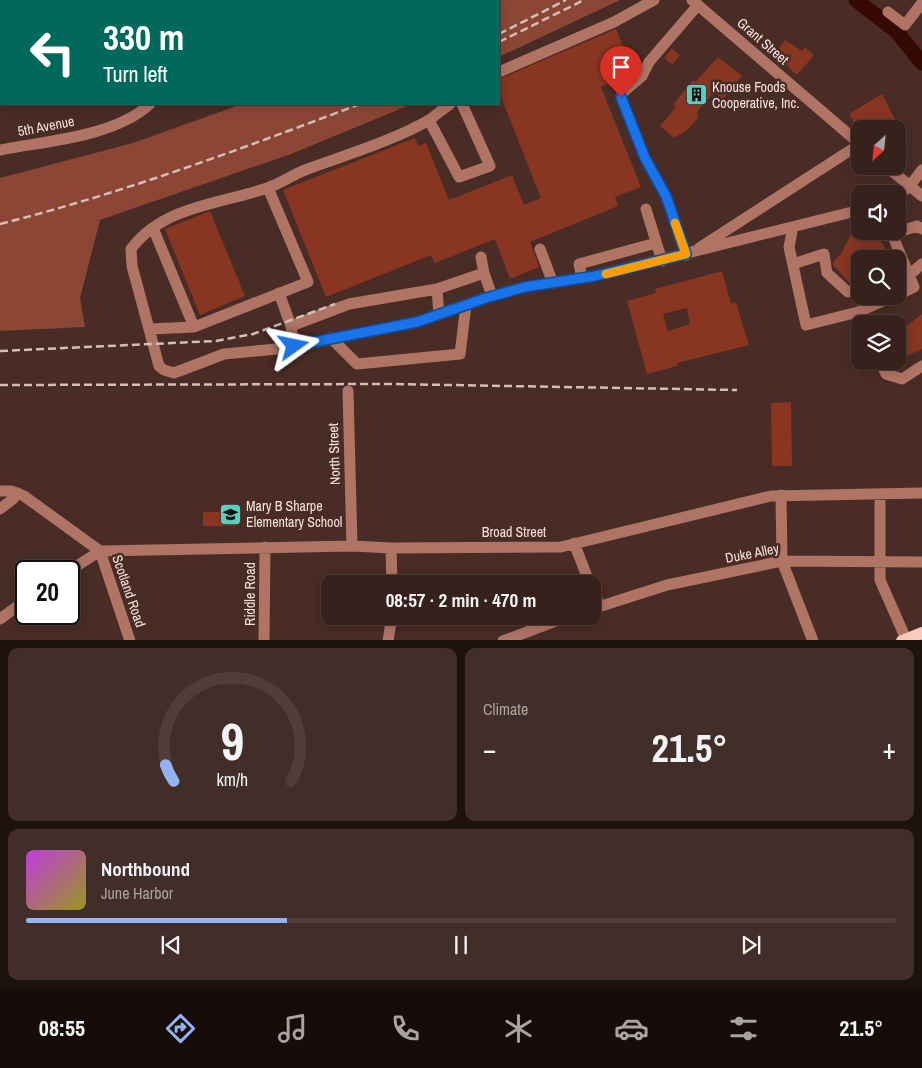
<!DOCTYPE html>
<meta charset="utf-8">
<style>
:root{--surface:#37211c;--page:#422e29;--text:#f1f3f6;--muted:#aaa3a3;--line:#513e3b;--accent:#95b2f1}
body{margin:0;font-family:"Archivo Narrow",sans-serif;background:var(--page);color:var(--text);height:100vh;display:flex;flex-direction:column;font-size:19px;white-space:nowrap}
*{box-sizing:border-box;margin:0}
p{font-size:16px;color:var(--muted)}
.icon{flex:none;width:28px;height:28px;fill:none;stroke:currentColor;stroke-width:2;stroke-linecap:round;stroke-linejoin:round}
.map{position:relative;height:640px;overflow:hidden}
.details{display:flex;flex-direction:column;gap:8px;padding:8px;background:#1e120f;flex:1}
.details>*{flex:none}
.top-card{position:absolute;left:0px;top:0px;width:500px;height:105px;box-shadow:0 2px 12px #0003,0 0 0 1px var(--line);background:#00695c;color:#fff;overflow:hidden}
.needle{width:32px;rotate:207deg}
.fabs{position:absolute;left:851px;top:120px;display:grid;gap:10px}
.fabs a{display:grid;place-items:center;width:55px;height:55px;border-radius:10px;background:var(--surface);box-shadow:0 2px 12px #0003,0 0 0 1px var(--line);font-size:25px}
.speed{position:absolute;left:15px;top:560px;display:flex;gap:10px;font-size:25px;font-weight:700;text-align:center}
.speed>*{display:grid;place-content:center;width:65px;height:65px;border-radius:50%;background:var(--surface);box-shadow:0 2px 12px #0003,0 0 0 1px var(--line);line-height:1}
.speed .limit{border:2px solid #111;border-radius:8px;background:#fff;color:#111}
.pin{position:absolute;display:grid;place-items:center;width:42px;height:42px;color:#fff;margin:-51px -21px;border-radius:50% 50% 50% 0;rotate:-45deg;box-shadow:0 0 5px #0007}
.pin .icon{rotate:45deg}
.me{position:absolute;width:55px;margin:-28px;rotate:78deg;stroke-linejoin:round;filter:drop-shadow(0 0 4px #0008)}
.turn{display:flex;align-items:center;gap:18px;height:105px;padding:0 20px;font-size:22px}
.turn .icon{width:65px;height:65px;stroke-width:2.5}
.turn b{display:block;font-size:35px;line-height:42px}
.big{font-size:38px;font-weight:700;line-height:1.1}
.details .tile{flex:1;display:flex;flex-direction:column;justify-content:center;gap:8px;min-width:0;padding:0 18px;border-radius:10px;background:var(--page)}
.details .dial{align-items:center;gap:0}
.dial svg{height:130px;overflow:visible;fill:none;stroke:var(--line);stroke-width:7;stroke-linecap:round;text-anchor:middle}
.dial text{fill:var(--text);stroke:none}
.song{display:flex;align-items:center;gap:15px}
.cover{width:60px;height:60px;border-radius:8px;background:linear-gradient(135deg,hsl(290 70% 55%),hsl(60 70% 35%))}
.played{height:5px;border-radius:2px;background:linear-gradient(90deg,var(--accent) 30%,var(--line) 30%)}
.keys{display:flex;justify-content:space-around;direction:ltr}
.heat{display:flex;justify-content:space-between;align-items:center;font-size:28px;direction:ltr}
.details .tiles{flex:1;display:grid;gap:8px;grid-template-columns:1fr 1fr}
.tile:last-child{grid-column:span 2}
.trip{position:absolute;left:321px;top:575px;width:280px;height:50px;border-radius:10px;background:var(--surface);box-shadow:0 2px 12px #0003,0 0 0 1px var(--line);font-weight:700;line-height:50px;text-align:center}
.dock{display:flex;height:80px;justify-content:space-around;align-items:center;background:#160d0b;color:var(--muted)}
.dock .icon{width:35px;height:35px}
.dock .selected{color:var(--accent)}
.dock b{font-size:22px;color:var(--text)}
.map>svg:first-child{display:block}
</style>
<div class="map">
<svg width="922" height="641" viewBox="0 0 922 641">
<rect width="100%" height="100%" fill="#492c25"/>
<path fill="#8c4636" d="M490,0H620L499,57V1H488Z
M242,104H412L291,154L100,220L80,298L85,327L0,331V178L133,143Z"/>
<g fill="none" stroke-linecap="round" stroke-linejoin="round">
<path stroke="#360a03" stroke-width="15" d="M856,0L896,31L922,63"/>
</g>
<path fill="#883522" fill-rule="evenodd" d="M616,29L634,73L601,87L641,187L615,197L618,206L530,242L539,267L510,279L495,239L435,263L431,255L326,297L283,190L415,138L418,146L426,143L449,200L512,175L524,205L541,198L499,92V79Z
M785,40L802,51L805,47L814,55L797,75L788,67L789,66L774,55Z
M672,48L680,55L672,65L664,58Z
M718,57L742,76L723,99L714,92L697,112L698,118L687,130L674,138L660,126L676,107L673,105L693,80L695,82Z
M882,94L896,121L884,129H865L863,126L858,129L849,114Z
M210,211L245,296L200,315L165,229Z
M860,225V231H868L881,241L891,259H860V282L850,284L833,265V262L841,254L855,226Z
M722,271L731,304L736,303L749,345L677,363V366L647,374L627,301L656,293L655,289ZM687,308L690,324L668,331L663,314Z
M922,314V349L900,359L898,355V333Z
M791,402L792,466H772L771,403Z
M203,512H236V526H203Z"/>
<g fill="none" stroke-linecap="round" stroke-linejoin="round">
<path stroke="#b07465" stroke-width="11" d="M692,0L860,144
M261,1L263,0
M888,12L905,25L922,3
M499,72L614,22L654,0
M450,104C443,109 436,115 429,120C395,140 343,156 305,170C292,175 280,184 267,188C220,204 163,206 131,249L132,266L159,366L164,370L174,373L224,354L287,348L417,322L485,298L525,287L595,276L860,210
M429,120L459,177L490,166L462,104
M0,150C46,141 114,137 150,104
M886,166L922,196
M898,194L909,187L922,170
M646,209L662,261
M793,227L789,247L806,325L858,312
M153,228L194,327
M699,248L860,144
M540,249L553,283
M686,255L666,196L645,158L621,97L622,93L642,76L649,62L698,5
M481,257L484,273
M793,264L824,254L827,273L848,292L860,289
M582,278L579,264L656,243
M898,279L909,275L892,234L917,226L922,229
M279,293L291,326
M898,295L914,287L909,275L922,264
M439,315L437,289L484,273L492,296
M863,324L858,312L894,296
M150,329L194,327L308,282L268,188
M331,338L357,364L460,354L466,305
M294,346L291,326L349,304L437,289
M880,361L886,374L902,379L922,366
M348,391L352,546
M0,491H12L24,496L100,551
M880,494V580L906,639
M781,495L782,561L813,641
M0,509L13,499L18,493
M574,543L590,584
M391,548L392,584
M100,551L352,546L391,548L561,547L771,496L922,493
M100,551L130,641
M69,571L100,551
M592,589L600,606
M592,609L667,585L782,561L922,562
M0,619L26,600
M264,641L265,547
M388,641L392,616
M503,641L569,616"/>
<path stroke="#fcc9bd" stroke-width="12" d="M902,641L922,633"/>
<path stroke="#d4beb9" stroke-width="2.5" stroke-dasharray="8 4" stroke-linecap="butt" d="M499,34L566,0
M499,42L584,0
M0,224C123,193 241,149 360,104
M0,351L216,341L253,334L335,304
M0,385L392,384L737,390"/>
</g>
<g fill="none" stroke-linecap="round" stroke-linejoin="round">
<defs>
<path id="route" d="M294,346L417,322L486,298L525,287L595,276L686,254L666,196L645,158L621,97"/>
</defs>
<use href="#route" stroke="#114b97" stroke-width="12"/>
<use href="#route" stroke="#1a73e8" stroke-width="9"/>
<path stroke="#f59e0b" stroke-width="9" d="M606,274L686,254L675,223"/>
</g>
<defs>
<symbol id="building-square" viewBox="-11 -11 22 22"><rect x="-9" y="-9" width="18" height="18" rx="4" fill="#58cebf" stroke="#492c25"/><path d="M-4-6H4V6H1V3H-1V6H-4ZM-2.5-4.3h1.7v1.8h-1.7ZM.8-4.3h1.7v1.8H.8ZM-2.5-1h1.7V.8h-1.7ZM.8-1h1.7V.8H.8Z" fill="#111"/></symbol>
<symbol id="school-square" viewBox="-11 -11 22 22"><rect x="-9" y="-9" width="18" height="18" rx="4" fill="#58cebf" stroke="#492c25"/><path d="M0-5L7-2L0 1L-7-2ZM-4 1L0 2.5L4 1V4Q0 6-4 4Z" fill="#111"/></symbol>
</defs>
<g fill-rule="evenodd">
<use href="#building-square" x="684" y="82" width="25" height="25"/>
<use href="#school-square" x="218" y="502" width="25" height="25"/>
</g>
<g text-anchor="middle" stroke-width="5" stroke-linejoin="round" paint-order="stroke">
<g font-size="14" fill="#f6e2dd" stroke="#492c25">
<text transform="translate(763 41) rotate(41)" y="5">Grant Street</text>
<text transform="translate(46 126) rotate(-11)" y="5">5th Avenue</text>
<text transform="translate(334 454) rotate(-92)" y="5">North Street</text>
<text x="514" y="537">Broad Street</text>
<text transform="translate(752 553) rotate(-11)" y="5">Duke Alley</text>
<text transform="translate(129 591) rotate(71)" y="5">Scotland Road</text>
<text transform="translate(250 594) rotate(-90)" y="5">Riddle Road</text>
</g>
<g font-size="14" fill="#f6e2dd" stroke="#492c25" text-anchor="start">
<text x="712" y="92">Knouse Foods<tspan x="712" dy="16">Cooperative, Inc.</tspan></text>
<text x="246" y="511">Mary B Sharpe<tspan x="246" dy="16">Elementary School</tspan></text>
</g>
</g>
</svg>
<div class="fabs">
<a><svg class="needle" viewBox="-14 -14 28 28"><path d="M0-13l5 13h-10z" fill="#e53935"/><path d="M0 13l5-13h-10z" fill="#aaa3a3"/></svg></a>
<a><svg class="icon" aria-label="sound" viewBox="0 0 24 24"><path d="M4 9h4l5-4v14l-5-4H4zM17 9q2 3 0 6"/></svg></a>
<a><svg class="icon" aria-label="search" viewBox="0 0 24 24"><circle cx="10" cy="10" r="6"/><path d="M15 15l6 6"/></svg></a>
<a><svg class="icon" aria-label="layers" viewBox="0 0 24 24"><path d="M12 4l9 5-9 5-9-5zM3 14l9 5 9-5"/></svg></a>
</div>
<div class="speed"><div class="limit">20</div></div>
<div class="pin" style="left:621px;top:97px;background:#d93025"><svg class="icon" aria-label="arrive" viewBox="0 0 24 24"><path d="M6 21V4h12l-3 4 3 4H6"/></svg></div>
<svg class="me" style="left:294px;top:346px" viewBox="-20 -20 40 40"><path d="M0-17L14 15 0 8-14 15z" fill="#1a73e8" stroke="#fff" stroke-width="4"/></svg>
<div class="trip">08:57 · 2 min · 470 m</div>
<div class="top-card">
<div class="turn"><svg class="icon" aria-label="left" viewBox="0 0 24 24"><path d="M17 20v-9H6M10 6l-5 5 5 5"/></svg><div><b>330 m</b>Turn left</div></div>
</div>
</div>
<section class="details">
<div class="tiles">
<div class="tile dial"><svg viewBox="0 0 100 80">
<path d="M14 69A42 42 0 1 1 86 69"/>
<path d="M14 69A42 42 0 0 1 9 59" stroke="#95b2f1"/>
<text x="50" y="56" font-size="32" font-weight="700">9</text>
<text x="50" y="72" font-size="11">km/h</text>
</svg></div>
<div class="tile"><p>Climate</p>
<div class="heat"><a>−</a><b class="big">21.5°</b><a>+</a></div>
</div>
<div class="tile">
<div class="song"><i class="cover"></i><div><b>Northbound</b><p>June Harbor</p></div></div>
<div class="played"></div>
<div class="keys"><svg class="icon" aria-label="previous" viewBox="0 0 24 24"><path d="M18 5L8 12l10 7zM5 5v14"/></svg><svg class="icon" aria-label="pause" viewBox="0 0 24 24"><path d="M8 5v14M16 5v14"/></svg><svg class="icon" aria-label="next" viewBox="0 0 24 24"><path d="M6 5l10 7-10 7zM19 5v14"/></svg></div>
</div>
</div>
</section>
<nav class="dock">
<b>08:55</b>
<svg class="icon selected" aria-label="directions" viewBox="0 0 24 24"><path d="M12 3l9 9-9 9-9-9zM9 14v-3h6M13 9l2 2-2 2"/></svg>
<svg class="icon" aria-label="music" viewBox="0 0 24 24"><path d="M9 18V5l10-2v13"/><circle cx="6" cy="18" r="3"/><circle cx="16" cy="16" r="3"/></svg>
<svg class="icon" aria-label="phone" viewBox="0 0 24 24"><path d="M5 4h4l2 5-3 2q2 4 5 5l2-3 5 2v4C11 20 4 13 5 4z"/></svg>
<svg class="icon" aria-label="climate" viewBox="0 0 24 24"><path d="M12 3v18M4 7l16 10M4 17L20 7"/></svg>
<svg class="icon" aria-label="car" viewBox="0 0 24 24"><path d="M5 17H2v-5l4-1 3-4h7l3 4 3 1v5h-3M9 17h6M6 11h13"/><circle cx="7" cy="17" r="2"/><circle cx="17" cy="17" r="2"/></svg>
<svg class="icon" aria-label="filters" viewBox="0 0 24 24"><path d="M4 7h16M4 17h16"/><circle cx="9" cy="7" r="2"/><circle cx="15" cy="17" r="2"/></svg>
<b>21.5°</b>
</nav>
